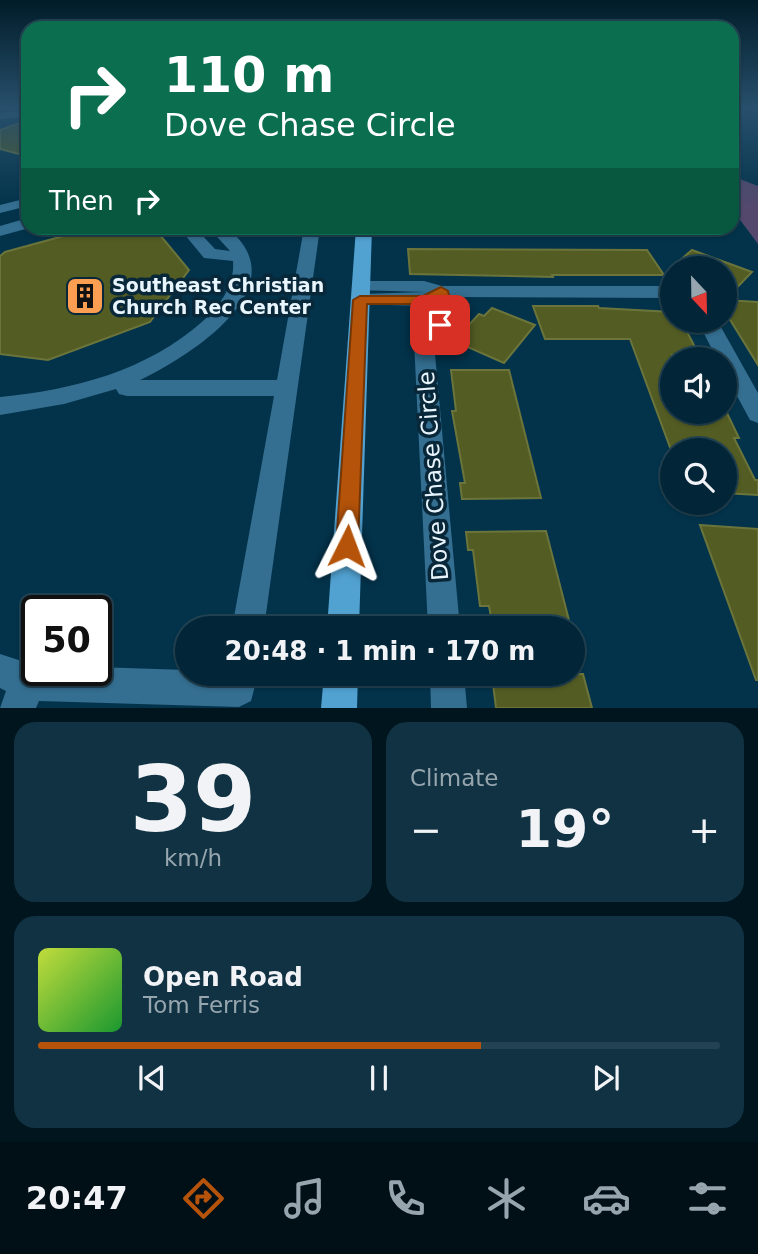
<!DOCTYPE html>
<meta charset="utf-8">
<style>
:root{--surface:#022638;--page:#103243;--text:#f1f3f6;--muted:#96a5ae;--line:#234353;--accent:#b45309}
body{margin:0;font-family:"DejaVu Sans",sans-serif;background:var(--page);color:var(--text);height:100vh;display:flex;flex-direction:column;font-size:26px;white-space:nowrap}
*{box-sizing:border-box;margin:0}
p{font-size:23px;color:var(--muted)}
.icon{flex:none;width:38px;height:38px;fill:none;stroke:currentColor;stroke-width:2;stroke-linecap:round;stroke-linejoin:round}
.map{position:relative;height:708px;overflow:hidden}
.sheet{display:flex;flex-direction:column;gap:14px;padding:14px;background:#01151f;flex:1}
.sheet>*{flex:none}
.guide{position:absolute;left:21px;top:21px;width:718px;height:214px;border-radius:21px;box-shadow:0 2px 5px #0004,0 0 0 2px var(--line);background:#0b6e4f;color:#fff;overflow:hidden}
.needle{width:46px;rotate:158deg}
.tools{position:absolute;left:660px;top:256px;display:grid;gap:14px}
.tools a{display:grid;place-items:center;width:77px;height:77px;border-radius:50%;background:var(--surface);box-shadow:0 2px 5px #0004,0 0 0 2px var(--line);font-size:35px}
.speed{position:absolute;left:21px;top:595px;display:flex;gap:14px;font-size:35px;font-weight:700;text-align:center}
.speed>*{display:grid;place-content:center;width:91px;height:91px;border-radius:50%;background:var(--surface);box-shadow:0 2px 5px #0004,0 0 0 2px var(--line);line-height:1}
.speed .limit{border:4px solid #111;border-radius:10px;background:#fff;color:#111}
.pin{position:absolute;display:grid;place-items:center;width:60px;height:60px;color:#fff;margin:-30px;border-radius:14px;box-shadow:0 4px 10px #0006}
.me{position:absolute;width:77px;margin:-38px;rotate:3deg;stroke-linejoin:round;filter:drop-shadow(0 0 5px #0008)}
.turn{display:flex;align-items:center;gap:24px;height:147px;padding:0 28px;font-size:32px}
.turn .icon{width:91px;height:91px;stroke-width:2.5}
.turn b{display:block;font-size:49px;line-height:60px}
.then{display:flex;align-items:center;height:66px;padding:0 28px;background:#0003;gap:14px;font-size:26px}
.big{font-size:52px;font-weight:700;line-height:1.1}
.sheet .widget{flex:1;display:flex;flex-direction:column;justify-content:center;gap:10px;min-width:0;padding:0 24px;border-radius:21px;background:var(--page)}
.sheet .dial{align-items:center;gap:0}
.dial b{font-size:91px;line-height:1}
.song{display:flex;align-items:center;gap:21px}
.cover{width:84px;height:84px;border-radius:10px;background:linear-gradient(135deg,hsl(70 70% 55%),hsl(130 70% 35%))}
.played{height:7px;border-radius:4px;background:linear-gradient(90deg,var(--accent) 65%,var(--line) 65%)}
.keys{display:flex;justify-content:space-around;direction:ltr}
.heat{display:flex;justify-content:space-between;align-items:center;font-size:38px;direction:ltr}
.sheet .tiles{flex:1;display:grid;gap:14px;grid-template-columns:1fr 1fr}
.widget:last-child{grid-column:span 2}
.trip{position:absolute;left:175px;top:616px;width:410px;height:70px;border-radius:35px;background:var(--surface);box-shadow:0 2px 5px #0004,0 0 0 2px var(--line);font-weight:700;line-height:70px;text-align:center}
.menu{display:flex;height:112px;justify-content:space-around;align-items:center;background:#010f16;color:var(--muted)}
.menu .icon{width:49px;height:49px}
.menu .active{color:var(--accent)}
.menu b{font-size:32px;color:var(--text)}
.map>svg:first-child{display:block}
</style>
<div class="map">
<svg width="758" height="708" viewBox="0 0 758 708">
<rect width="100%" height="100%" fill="#02334b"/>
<path fill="#54496d" d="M732,176L758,186V244L732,209Z"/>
<path fill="#535c23" stroke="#6b753b" stroke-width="2" d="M28,120V153L19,154L0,149V130Z
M89,229L160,235L189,270L150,322L48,360L0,354V256L5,252Z
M408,249L647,250L664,275H552L553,277L410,274Z
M692,250L752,272L725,300L758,302V365L724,310V268H671Z
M533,306H598L599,308L672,312V320H681L700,357L672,355V411H726L739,438H734L755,480H758V495L724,493V450H671L630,339H545Z
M492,308L535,325L504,363L454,341L479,314L484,316Z
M451,370H509L541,498L462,499L460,483H465L452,411H456Z
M700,525L758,529V680H756Z
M546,531L571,628H493L489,606H480L473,550H468L466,532Z
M497,674H583L592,708H496L492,675Z"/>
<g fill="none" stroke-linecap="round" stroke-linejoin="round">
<path fill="#346e90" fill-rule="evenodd" d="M28,110V116L0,119V113Z
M28,198V206L0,213V205Z
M28,218L29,228L0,236V226Z
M190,228H204L201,234L215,249L230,251L209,228C226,226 235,232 244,246C280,301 180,361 140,380H277L304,228H320L264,628H232L274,396H127L119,394L116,389L64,404L0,415V397C73,390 147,371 203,321C220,306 235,285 233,261L204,258L185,235Z
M361,281H424L442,286H672V298L451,297V319L434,343L460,628H428L414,341L430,323L434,303L425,306L353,304L351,300L360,294L425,292L355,290L352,286L355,282Z
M697,320H717L758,393V423L750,420L724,372V359H717Z
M0,654L37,666V670H96V667L187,670V674H258L251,701L239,707L39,701L36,708H0L6,691L0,688Z
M430,674H464L467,708H431Z"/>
<path fill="#51a1d1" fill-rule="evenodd" d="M356,228H372L359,628H327Z
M324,674H358L357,708H321Z"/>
</g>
<linearGradient id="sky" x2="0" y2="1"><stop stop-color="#011c29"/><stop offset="0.52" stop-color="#28506c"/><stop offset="1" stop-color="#28506c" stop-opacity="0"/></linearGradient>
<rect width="758" height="208" fill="url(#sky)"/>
<path fill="#b45309" stroke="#753606" stroke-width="2" d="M441,287L448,291L452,307L448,325L440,330L433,325L438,307L436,300L425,304H367L358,546L355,553L347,556L339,553L336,546L353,300L360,296H423Z"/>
<defs>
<symbol id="building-square" viewBox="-11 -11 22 22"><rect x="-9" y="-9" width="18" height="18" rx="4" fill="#fc9e52" stroke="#08283a"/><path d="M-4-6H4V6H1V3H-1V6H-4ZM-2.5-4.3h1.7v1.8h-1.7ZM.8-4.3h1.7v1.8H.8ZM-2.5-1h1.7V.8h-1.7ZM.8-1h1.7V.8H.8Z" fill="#111"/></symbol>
</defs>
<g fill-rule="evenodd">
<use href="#building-square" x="63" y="274" width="44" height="44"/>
</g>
<g text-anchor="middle" stroke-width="7" stroke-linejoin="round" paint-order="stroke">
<g font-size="19" font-weight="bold" fill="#e9f5fd" stroke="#08283a" text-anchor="start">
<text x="112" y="292">Southeast Christian<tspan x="112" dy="22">Church Rec Center</tspan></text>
</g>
<g font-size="23" fill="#e9f5fd" stroke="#08283a">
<text transform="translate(433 476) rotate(-94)" y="8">Dove Chase Circle</text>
</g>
</g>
</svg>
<div class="tools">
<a><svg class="needle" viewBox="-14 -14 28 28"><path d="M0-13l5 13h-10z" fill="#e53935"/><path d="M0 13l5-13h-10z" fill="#96a5ae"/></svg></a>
<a><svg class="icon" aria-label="sound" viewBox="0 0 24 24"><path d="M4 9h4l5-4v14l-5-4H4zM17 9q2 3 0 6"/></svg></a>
<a><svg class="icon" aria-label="search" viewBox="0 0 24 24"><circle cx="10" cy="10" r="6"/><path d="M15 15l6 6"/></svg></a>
</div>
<div class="speed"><div class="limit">50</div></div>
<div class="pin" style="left:440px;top:325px;background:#d93025"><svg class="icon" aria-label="arrive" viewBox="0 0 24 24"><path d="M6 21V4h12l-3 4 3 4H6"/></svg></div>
<svg class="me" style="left:347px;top:546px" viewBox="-20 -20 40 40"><path d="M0-17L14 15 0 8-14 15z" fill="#b45309" stroke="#fff" stroke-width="4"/></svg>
<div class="trip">20:48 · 1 min · 170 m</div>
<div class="guide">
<div class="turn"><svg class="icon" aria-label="right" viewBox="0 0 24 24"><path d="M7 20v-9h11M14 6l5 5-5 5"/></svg><div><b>110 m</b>Dove Chase Circle</div></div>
<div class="then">Then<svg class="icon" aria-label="right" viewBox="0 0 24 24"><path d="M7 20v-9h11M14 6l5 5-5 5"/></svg></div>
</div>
</div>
<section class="sheet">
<div class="tiles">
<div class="widget dial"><b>39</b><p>km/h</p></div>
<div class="widget"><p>Climate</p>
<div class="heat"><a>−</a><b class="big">19°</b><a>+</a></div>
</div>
<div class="widget">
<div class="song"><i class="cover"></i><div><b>Open Road</b><p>Tom Ferris</p></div></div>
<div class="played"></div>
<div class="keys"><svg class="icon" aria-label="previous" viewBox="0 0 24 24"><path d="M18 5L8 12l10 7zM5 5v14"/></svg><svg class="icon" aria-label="pause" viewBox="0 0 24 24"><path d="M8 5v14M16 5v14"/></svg><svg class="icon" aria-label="next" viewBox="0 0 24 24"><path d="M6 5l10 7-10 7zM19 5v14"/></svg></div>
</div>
</div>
</section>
<nav class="menu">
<b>20:47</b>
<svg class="icon active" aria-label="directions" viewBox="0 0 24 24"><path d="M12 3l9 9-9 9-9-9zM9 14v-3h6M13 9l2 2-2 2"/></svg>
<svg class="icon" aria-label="music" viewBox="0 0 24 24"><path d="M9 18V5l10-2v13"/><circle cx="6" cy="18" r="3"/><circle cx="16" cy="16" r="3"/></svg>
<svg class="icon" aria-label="phone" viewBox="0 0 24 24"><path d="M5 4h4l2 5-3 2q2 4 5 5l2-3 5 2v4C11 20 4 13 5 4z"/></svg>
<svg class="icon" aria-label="climate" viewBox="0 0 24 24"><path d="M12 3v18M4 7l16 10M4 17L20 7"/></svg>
<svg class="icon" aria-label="car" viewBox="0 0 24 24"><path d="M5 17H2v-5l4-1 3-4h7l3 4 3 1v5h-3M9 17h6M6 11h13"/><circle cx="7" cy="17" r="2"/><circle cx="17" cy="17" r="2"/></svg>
<svg class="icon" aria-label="filters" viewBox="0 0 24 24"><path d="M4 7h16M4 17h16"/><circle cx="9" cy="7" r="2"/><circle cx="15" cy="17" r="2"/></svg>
</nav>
